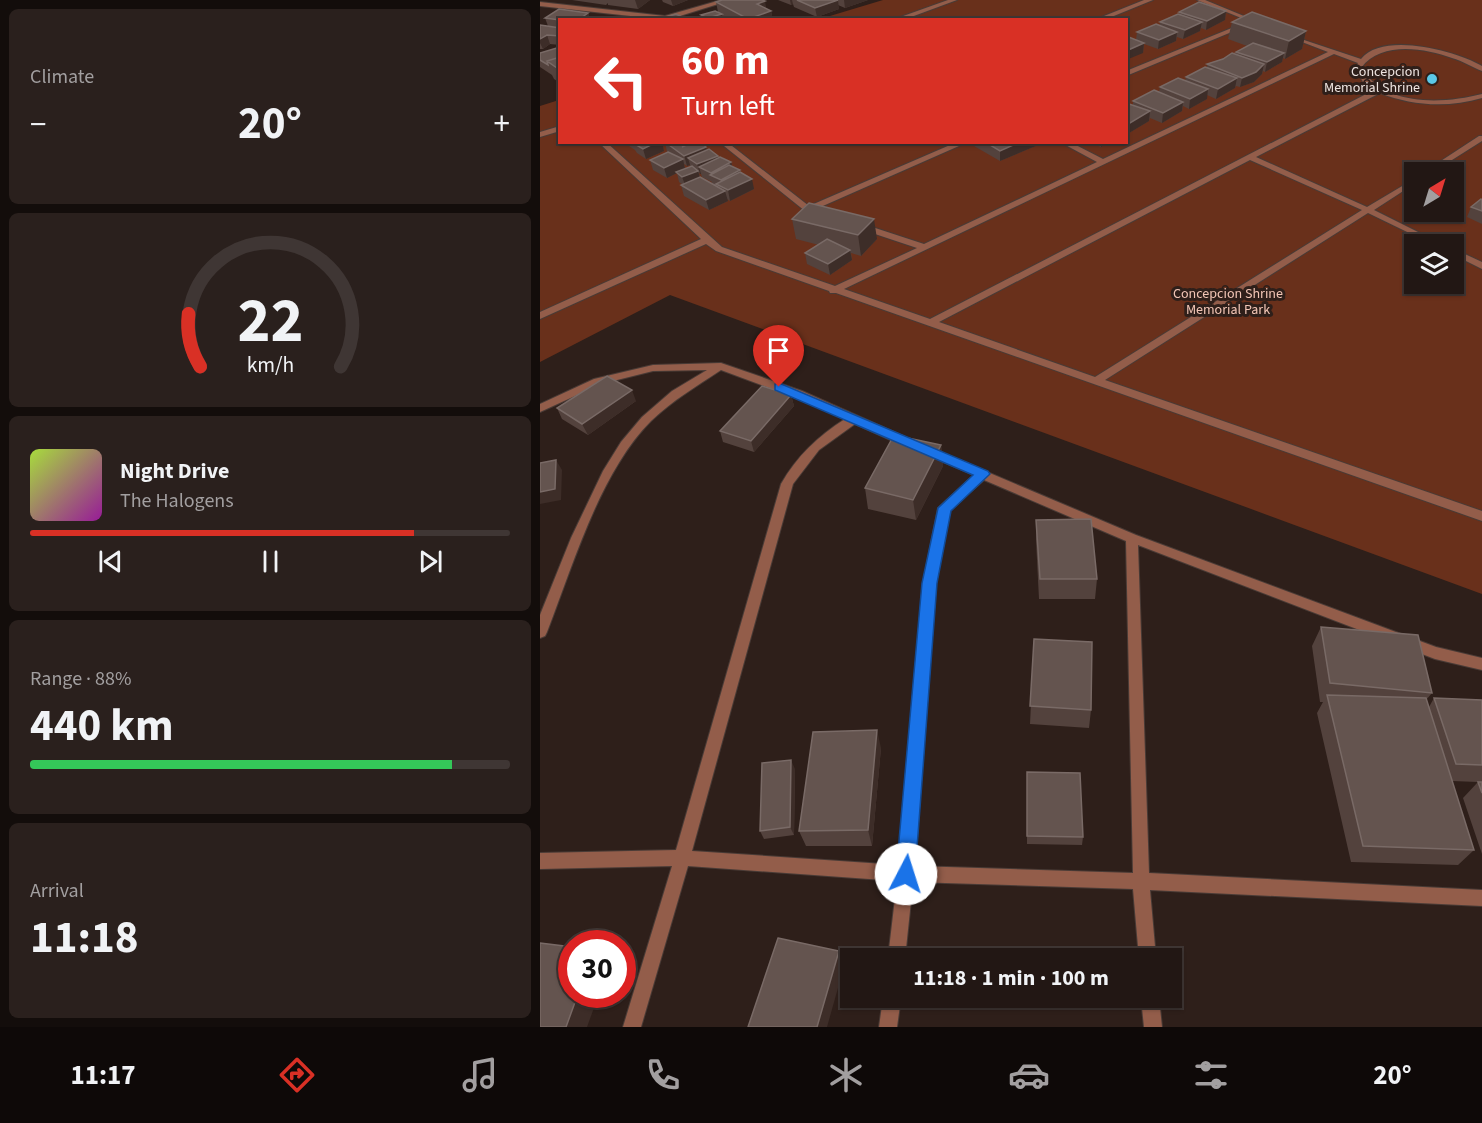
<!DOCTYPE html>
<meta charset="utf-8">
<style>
:root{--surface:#221714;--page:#2a201d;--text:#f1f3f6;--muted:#a29fa0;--line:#3f3634;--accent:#d93025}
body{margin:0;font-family:"Source Sans 3",sans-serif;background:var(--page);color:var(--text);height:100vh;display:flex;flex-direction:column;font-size:22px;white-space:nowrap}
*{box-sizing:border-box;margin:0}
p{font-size:20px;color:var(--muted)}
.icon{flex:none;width:33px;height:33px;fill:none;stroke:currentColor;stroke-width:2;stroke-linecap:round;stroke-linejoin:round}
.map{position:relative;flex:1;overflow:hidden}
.sheet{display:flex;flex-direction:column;gap:9px;padding:9px;background:#130d0b;width:540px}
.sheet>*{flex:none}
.guide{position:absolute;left:18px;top:18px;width:570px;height:126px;border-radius:0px;box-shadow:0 2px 4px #0004,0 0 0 2px var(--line);background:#d93025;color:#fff;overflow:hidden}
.needle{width:39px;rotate:38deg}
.controls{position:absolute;left:864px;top:162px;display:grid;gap:12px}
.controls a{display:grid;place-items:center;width:60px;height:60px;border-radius:0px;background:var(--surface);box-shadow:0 2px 4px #0004,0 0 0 2px var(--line);font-size:30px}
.speed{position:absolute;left:18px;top:930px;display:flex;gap:12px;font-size:30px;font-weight:700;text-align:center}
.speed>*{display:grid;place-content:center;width:78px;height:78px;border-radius:50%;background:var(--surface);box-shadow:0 2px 4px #0004,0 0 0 2px var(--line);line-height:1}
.speed .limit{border:9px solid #d22;background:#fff;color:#111}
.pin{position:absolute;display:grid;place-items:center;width:51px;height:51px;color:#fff;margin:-62px -26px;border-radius:50% 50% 50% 0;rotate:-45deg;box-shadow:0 0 6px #0007}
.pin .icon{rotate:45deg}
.me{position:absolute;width:66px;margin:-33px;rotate:5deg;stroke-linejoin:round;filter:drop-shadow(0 0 4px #0008)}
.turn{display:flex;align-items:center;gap:21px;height:126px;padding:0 24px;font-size:27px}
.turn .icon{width:78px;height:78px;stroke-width:2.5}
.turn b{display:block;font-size:42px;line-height:51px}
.big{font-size:45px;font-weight:700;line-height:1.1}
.sheet .card{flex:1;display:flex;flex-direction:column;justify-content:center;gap:9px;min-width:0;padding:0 21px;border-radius:9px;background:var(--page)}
.sheet .dial{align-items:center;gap:0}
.dial svg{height:156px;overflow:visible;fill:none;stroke:var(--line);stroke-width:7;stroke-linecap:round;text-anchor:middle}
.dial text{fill:var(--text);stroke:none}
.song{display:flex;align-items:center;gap:18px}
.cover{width:72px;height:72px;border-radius:9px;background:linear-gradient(135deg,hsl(80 70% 55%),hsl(300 70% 35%))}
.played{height:6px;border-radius:3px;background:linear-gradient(90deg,var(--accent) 80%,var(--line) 80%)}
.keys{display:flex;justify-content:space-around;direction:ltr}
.heat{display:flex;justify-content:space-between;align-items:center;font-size:33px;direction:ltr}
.charge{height:9px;border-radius:4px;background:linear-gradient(90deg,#34c759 88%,var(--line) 0)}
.trip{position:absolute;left:300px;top:948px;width:342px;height:60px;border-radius:0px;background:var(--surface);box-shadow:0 2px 4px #0004,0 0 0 2px var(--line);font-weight:700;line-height:60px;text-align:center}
.menu{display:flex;height:96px;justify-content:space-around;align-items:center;background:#0e0908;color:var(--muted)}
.menu .icon{width:42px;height:42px}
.menu .current{color:var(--accent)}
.menu b{font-size:27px;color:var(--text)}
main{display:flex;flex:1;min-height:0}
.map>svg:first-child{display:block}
</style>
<main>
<section class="sheet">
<div class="card"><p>Climate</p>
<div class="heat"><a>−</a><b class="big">20°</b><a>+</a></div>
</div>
<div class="card dial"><svg viewBox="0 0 100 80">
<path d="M14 69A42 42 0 1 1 86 69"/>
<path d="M14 69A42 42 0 0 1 8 42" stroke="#d93025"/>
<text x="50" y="56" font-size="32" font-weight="700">22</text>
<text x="50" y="72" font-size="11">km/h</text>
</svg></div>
<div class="card">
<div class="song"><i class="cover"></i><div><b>Night Drive</b><p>The Halogens</p></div></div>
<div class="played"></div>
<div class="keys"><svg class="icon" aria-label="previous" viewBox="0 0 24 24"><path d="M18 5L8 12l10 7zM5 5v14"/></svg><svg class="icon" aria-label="pause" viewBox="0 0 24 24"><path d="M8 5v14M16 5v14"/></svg><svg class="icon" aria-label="next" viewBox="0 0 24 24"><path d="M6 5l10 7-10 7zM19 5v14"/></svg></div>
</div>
<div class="card"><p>Range · 88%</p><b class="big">440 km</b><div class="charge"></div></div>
<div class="card"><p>Arrival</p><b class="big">11:18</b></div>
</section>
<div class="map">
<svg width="942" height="1027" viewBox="0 0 942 1027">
<rect width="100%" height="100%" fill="#2e1f1a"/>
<path fill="#69301b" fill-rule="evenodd" d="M343,0H942V594L130,295L0,362V106L19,100L20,142H586V20L280,19ZM874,172H914V212H874ZM874,244H914V284H874Z"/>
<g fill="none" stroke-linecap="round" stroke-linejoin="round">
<defs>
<path id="lane" d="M408,0H417L363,20H352Z
M604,0H613L564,20H554Z
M657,0H665L721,23L716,24Z
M704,23L707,25L706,26L586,76V71Z
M749,35L821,59C843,31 917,51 942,66V71C932,67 923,61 912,58C884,48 841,41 821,68C846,107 903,104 942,94V98C908,108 872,106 840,93L716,157L827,207L874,179V184L834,210L902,244H892L828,213L565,380L942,511V521L296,293H290L289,291L176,251L166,244L0,319V312L161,239L58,142H66L182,247L295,286L377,248L317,228V224H323L384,244L557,162L520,142H530L563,159L788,52L749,37ZM794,54L818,63L815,68L823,82L834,90L390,319L304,289ZM710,160L822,210L555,377L399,322Z
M20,126V131L0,137V132Z
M939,136H942V141L893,172H884Z
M179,142H187L269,206L417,142H428L276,209L282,212L278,215L265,211Z
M914,249L942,262V269L914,255Z"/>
<path id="street" d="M181,0H191L127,20L0,6V2L125,16Z
M181,363L262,391L372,440L374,443L368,447L364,446L315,424L279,450L253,484L152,851L359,865L383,583L398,508L434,475L382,453L380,450L382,447L386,446L596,535L896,647L942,658V670L895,659L598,545L609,873L942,890V906L610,890L616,958H599L593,889L373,882L365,958H348L357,881L148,866L101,1027H83L132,866L0,869V853L136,850L241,484C257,456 278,436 305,419L254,397L181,370C157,386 133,400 111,421C60,472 33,565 7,632L5,636L0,638V615L31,538L63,471L81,442L102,417L132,391L167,370L113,371L61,384L0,412V404L54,379L113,365ZM444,480L586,541L593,873L375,866L395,583L410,510Z
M343,998H361L357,1027H339Z
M601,998H619L622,1027H604Z"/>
</defs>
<use href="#lane" stroke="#493b36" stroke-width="2"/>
<use href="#street" stroke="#493b36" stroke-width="2"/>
<use href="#lane" fill="#935d4a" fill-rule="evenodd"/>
<use href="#street" fill="#935d4a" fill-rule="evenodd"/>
</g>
<path fill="#53423d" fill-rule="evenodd" d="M32,0H110L98,9L68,5V3L66,5Z
M122,0H148L133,6L123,2Z
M238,0H328L305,8L298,5L299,9L277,17L254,7L253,4L251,5Z
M176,2L226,9L231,11L233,20H162L161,15L178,12Z
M686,11L685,20L666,30L661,28L660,31L643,39L637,37L636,41L618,49L604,44L603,53L596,40L597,32L620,25V22L639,14V12Z
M48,13L50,20H20V45L10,44L3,49H0V25L8,26L5,18Z
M692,22L766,31L762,49L745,59L743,58L742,62L725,72L723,71L722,74L714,82L700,87L696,86L695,88L676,99L667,95V99L649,109L643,106L642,111L622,123L610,118L609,121L589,133L586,132V103L593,105V101L619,92L620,87L645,81L646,77L667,68V64L695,54L696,52L707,46L688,39Z
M20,47V83L14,79L12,75L0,67V53Z
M86,142H122L124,151L106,159L97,153L95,150L86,144Z
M125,142L167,150L179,158L191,162L192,166L201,173L214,189L190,201L187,199L188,201L169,210L144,196L141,185H143L139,182L137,173L127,178L113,170L110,160L127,152ZM144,164L147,166L150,165V167L145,168ZM159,173L161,174L162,177L172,182V183L160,177Z
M434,142H498V145L460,161L434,146Z
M548,142H568L561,147Z
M874,192V207L869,204L873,194Z
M942,200V224L927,217L931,207Z
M252,219L337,239L321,256L311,253L312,260L290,275L267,264L265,253L279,245L256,239Z
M251,395L254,406L214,452L183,442L180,431Z
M96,401L48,435L22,419L17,408Z
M401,445L403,466L376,520L328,509L325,488Z
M496,520L557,579L555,599H499L496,540Z
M781,627L892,693L886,700L889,707L894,698L942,700V854L923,798L938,782L912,781L934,850L918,865L811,862L777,713L783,702H780L772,646Z
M494,639L551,710L549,728L490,724Z
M341,748L332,846H266L259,831Z
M255,769L254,835L224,839L220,831Z
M487,772L543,837L542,845L487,844Z"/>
<path fill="#3d2d28" d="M95,0H110L98,9Z
M131,0H148L133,6Z
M250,0H252L253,4L251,5Z
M298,0L299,9L277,17L275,8Z
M304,0H328L305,8Z
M225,1L227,12L231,11L233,20H208L217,4Z
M686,11L685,20L666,30L667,21Z
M48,13L50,20H38Z
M182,14L183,20H168V18Z
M662,22L660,31L643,39L645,30Z
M766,31L762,49L745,59L749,41Z
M637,32L636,41L618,49L619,40Z
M7,35L10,44L3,49L0,43V39Z
M604,43L603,53L586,60V51Z
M744,53L742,62L725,72L727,62Z
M724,64L722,74L714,82L700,87L702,78Z
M697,78L695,88L676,99L678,89Z
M668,89L667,99L649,109L650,99Z
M643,102L642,111L622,123L623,113Z
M610,111L609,121L589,133L590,123Z
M117,142H122L124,151L106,159L103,149Z
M151,142H159L166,147L169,157L148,158L150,165L147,166L142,147Z
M480,142H498V145L460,161V151Z
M562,142H568L561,147Z
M178,156L181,166L159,167L161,174H160L157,164Z
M143,159L145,169L136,172L137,173L127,178L124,168Z
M191,162L194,173L172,176L171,173Z
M200,170L203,180L183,187L181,180Z
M158,171L161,181L146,187L142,177Z
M212,179L214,189L190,201L188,190Z
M185,191L188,201L169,210L166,200Z
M334,219L337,239L321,256L318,235Z
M310,250L312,260L290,275L288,264Z
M92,390L96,401L48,435L42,424Z
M251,395L254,406L214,452L211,441Z
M401,445L403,466L376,520L373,500Z
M16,460L22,470L21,500L0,504V492Z
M337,730L341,748L332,846L328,830Z
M251,760L255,769L254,835L250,827Z
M299,951L305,963L287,1027H277Z
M38,994H59L47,1027H26Z"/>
<path fill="#64544f" stroke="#796a66" stroke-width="1.5" d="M182,0H222L225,1L217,4L231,11L208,19L176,2Z
M257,0H298L275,8Z
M659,2L686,11L667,21L639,12Z
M19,9L48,13L38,20H20L5,18Z
M175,11L182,14L168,18L161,15Z
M712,12L766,31L749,41L692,22Z
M136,14L142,17L137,19L139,20L120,19Z
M638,14L662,22L645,30L620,22Z
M186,17L191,20H178Z
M616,24L637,32L619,40L597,32Z
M0,25L20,28V36L7,35L0,39Z
M586,36L604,43L586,51Z
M713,43L744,53L727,62L696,52Z
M20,47V57L7,61L8,65L0,60V53Z
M692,53L724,64L716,72L702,78L667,64L683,59Z
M20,57V70L7,61Z
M665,67L697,78L678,89L646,77Z
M638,78L668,89L650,99L620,87Z
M614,90L643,102L623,113L593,101Z
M586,103L610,111L590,123L586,122Z
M95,142H117L103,149L93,143Z
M125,142H151L142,147L153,142H159L166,147L144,156Z
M445,142H480L460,151Z
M169,149L178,156L157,164L148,158Z
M128,152L143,159L124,168L110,160Z
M180,157L191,162L171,173L159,167Z
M189,165L200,170L181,180L170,175Z
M152,166L158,171L142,177L136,172Z
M200,172L212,179L188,190L176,184Z
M160,177L185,191L166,200L141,185Z
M941,199L942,200V211L931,207Z
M269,203L334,219L318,235L252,219Z
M287,239L310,250L288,264L265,253Z
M67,376L92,390L42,424L17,408Z
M222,386L251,395L211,441L180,431Z
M354,435L401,445L373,500L325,488Z
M16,460L15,489L0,492V463Z
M551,519L557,579H500L496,520Z
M781,627L878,635L892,693L790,683Z
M494,639L552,642L551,710L490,706Z
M787,695L886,698L934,850L823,846Z
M894,698L942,700V765L916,764Z
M337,730L328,830L259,831L273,732Z
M251,760L250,827L220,831L222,763Z
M487,772L540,773L543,837L487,836Z
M938,782H942V793Z
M238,938L299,951L277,1027H208Z
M0,943L32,947V994H38L26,1027H0Z"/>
<path fill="#1a73e8" stroke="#114b97" stroke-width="1.5" d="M239,383L448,471L450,474L411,511L397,583L375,874L372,880L366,883L359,880L356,874L382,583L398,508L433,475L235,390V384Z"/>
<circle fill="#5bc8e7" stroke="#2e1f1a" stroke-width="2" cx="892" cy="79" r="6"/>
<g text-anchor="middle" stroke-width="6" stroke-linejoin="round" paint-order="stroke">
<g font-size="14" fill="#efe5e1" stroke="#2e1f1a" text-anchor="end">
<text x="880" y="76">Concepcion<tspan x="880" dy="16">Memorial Shrine</tspan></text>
</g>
<g font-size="14" fill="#f3c6b6" stroke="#2e1f1a">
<text x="688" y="298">Concepcion Shrine<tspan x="688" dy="16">Memorial Park</tspan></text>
</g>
</g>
</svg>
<div class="controls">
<a><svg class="needle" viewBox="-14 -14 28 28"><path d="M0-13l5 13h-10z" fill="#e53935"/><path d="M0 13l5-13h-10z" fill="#a29fa0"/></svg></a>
<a><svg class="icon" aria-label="layers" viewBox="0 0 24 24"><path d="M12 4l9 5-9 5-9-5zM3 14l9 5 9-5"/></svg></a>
</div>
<div class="speed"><div class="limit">30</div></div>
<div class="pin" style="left:239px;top:387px;background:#d93025"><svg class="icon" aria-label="arrive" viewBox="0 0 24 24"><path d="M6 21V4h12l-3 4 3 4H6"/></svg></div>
<svg class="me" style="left:366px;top:874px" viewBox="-20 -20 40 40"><circle r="19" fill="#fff"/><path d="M0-13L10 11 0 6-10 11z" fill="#1a73e8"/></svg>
<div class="trip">11:18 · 1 min · 100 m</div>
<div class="guide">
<div class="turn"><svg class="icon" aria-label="left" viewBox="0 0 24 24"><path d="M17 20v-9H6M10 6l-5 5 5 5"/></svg><div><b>60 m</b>Turn left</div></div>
</div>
</div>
</main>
<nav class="menu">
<b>11:17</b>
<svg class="icon current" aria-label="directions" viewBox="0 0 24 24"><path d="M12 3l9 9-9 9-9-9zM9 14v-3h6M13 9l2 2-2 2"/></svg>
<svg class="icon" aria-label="music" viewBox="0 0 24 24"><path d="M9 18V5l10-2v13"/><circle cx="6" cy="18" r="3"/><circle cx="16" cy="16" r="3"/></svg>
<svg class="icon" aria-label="phone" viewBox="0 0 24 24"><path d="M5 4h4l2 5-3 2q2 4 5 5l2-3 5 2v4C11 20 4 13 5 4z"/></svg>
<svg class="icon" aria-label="climate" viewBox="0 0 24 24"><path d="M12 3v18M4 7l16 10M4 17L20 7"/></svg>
<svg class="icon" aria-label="car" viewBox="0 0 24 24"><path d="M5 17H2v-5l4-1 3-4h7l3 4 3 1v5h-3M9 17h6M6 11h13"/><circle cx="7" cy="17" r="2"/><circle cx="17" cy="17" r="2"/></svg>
<svg class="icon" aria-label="filters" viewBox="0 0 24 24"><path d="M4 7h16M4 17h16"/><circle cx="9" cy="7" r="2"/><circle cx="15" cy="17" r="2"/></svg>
<b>20°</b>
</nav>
